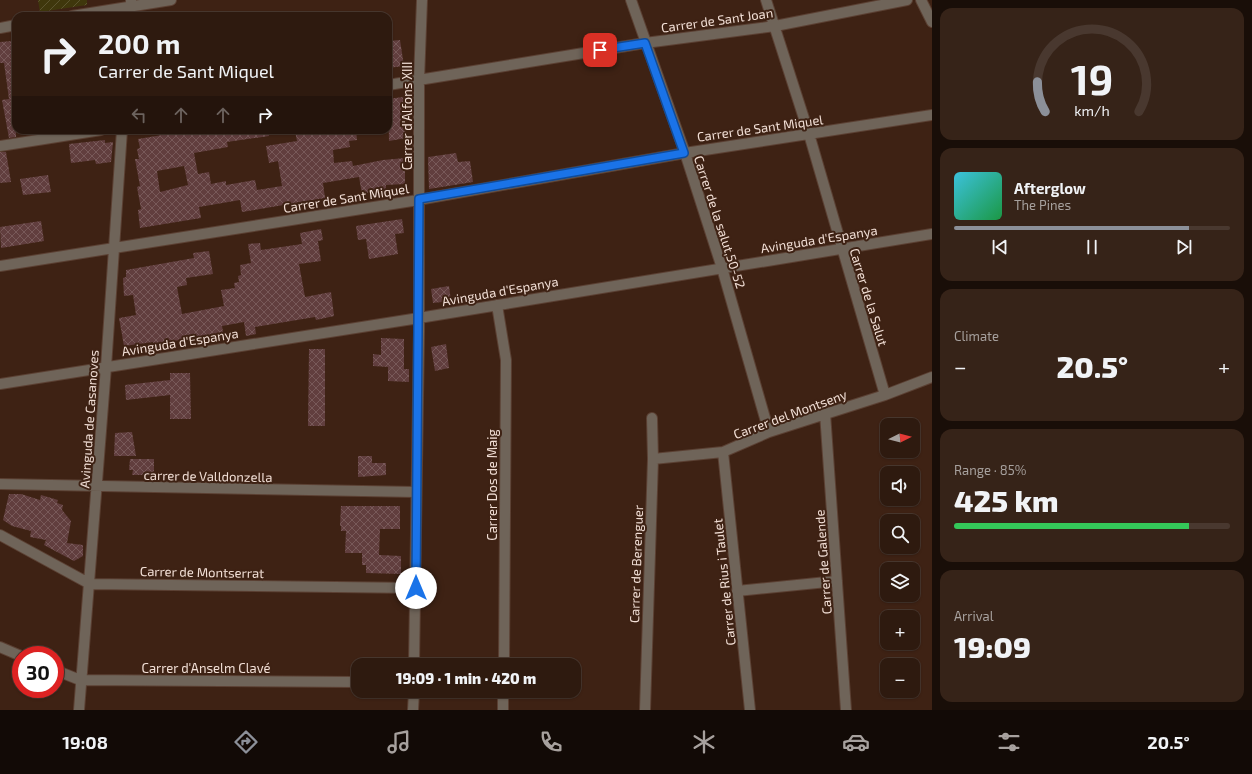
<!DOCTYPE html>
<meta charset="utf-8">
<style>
:root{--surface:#2e1a0f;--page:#362318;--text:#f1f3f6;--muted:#a7a19e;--line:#49382f;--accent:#8c9099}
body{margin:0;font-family:"Exo 2",sans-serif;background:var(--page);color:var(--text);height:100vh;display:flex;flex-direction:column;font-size:15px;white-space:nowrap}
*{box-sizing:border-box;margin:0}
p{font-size:13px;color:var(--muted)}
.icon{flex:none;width:22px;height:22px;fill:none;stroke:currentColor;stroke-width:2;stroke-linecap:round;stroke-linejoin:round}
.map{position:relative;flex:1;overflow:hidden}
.side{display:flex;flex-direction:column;gap:8px;padding:8px;background:#190e08;width:320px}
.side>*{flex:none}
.guide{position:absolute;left:12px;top:12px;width:380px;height:122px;border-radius:12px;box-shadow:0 1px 3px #0004,0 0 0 1px var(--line);background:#2e1a0f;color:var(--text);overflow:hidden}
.needle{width:26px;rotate:84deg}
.tools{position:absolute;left:880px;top:418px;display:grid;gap:8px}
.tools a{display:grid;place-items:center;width:40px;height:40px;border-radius:8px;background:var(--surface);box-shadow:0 1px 3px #0004,0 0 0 1px var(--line);font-size:20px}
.speed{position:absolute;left:12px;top:646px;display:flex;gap:8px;font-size:20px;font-weight:700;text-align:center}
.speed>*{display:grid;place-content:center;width:52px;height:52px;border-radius:50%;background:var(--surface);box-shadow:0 1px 3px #0004,0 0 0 1px var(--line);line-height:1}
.speed .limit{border:6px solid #d22;background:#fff;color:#111}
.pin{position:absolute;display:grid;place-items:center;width:34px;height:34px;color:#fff;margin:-17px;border-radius:8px;box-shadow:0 2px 6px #0006}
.me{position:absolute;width:44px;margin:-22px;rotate:0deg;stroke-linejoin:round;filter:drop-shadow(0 0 3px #0008)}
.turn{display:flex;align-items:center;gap:14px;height:84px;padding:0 20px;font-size:18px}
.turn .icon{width:52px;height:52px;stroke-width:2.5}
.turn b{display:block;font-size:28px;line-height:34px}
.lanes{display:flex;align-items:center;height:38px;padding:0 20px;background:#0003;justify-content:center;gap:20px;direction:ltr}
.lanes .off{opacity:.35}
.big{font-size:30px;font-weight:800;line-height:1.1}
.side .card{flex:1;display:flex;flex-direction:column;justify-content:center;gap:6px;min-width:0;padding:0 14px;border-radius:12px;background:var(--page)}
.side .dial{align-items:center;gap:0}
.dial svg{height:104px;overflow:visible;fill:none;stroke:var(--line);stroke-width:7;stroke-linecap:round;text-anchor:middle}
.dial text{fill:var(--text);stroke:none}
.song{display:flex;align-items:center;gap:12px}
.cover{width:48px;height:48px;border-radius:6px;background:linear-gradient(135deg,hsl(190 70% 55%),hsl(140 70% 35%))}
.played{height:4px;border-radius:2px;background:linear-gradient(90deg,var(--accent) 85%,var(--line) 85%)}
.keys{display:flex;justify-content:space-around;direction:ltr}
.heat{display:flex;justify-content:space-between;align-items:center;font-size:22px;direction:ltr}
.charge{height:6px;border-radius:3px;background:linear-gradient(90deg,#34c759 85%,var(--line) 0)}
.trip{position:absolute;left:351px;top:658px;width:230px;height:40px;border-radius:12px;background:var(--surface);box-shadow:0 1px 3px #0004,0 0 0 1px var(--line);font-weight:800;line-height:40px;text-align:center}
.tab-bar{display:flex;height:64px;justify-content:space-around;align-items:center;background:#120a06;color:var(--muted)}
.tab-bar .icon{width:28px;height:28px}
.tab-bar .active{color:var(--accent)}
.tab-bar b{font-size:18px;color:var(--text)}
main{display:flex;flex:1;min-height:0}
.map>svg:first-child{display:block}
</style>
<main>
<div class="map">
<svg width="932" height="710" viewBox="0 0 932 710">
<defs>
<pattern id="garden-furrows" width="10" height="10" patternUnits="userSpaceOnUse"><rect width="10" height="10" fill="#3f370c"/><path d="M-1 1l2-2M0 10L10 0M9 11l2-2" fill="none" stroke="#5b542f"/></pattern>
<pattern id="building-cross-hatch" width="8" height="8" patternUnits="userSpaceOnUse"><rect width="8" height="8" fill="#613e3e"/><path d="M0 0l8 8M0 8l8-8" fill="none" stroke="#785959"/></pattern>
</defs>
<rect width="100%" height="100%" fill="#3e2214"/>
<path fill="url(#garden-furrows)" d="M38,0H87V5L40,12Z"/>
<path fill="url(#building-cross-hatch)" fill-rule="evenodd" d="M400,40L404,66L388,68V41Z
M12,41L16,69V137L9,138L2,100L9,99L4,63H0V42Z
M403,97L408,131L405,132L406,138L389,141L388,99Z
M168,130H268L269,136L227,142L228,147L194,153L198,174L209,172L211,184L226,181V185L255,180L257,190L282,186L278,161L269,163L266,146L297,141L295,131L356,130L357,140L349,141L350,147L333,150L334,163L352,161L353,166L383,160L405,158V184L386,185V189L362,194L359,177L323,183L325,198L242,212L240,200L199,207L201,218L140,228L138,210L141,209L137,187L140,186L135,159H139L137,149L140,148L138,139L168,134ZM184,166L188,185L160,192L157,171Z
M105,140V143L113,142L111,162L96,164L95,160L71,163L69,144Z
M0,152H6L11,182L0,183Z
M456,153L458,162L470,161L473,182L429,189L428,157Z
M48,175L51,192L23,195L20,179Z
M402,219L404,233L395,234L398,254L369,259L366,239L358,240L356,226Z
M41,221L44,241L1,248L0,227Z
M321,229L323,240L318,241L321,261L299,264L305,297L331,292L334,316L316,320L315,317L255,327L256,334L246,336L244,322L222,326L224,337L207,340L206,336L154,344L153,342L124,346L119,318L136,315L133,295L124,296L123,278L126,277V270L194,258L193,253L209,251L213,274L186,278L187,285L177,287L182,314L224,306L221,290L235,288L234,283L239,282L238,276L241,275L240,265L251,263L248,244L260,243L261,250L302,244L300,233Z
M449,286L451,301L433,303L431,289Z
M381,338L404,339V369H409V382L388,381V367L373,366V354L381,355Z
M446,344L449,368L435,371L431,347Z
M309,349H325V426H308Z
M170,373H190L191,419H170V395L126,400L125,385L170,380Z
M132,432L136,456H114L115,433Z
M358,456H372V463H386V475L358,477Z
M130,459H154V475H132L133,470H129Z
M9,494H21L40,500L41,495L58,500L57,503L63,505L62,510L71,521L67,543L83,545V556L74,561L44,545L46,540L30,537L31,531L12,526L3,520Z
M341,506H400V529H380L379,555L401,556V574L366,573V565H362V553H345L346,531H341V526H340Z"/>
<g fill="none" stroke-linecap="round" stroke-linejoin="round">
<defs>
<path id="street" d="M631,0L685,153L722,268L769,432
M766,0L809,134L885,395
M921,0L932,22
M72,16L171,0
M131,16V0
M0,28L16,25
M388,85L645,43L775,26L907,0
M0,146L101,130
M0,266L412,201L685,153L932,115
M497,305L506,360L504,665
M0,384L419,318L932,234
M825,413L846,710
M723,452L750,710
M653,459L723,452L769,432L885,395L932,377
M0,484L416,492
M0,535L90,584L416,588
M737,591L837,581
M0,647L21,656
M414,665L419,332V80L422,0
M55,670L80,680L358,682
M79,710L106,367L122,130
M413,710L414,691
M503,710V691
M645,710L653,459L652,418"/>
</defs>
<use href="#street" stroke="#5b4033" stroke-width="12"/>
<use href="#street" stroke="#6f6459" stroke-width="10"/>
</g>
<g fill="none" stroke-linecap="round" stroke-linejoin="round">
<defs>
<path id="route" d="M416,588L419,199L684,153L645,43L600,50"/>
</defs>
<use href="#route" stroke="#114b97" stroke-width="10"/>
<use href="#route" stroke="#1a73e8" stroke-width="7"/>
</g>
<g text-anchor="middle" stroke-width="4" stroke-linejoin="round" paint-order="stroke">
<g font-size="13" fill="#f2dfd6" stroke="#3e2214">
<text transform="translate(717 20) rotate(-8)" y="5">Carrer de Sant Joan</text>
<text transform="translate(407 116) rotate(-90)" y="5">Carrer d'Alfons XIII</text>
<text transform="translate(760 128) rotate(-8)" y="5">Carrer de Sant Miquel</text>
<text transform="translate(346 198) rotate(-9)" y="5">Carrer de Sant Miquel</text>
<text transform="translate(720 222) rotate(72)" y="5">Carrer de la salut,50-52</text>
<text transform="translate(819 239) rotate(-9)" y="5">Avinguda d'Espanya</text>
<text transform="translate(500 291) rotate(-10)" y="5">Avinguda d'Espanya</text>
<text transform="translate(869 297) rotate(73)" y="5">Carrer de la Salut</text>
<text transform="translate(180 342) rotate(-9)" y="5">Avinguda d'Espanya</text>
<text transform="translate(790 414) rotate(-20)" y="5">Carrer del Montseny</text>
<text transform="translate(89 419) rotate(-86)" y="5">Avinguda de Casanoves</text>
<text transform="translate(208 476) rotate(1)" y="5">carrer de Valldonzella</text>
<text transform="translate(492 485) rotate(-90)" y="5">Carrer Dos de Maig</text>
<text transform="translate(823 562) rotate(-94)" y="5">Carrer de Galende</text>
<text transform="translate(636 564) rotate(-88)" y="5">Carrer de Berenguer</text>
<text transform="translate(202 572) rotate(1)" y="5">Carrer de Montserrat</text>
<text transform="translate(724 582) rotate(-96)" y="5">Carrer de Rius i Taulet</text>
<text x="206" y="673">Carrer d'Anselm Clavé</text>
</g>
</g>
</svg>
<div class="tools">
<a><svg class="needle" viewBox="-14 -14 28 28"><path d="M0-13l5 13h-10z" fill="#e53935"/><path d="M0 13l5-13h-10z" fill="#a7a19e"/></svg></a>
<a><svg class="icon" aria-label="sound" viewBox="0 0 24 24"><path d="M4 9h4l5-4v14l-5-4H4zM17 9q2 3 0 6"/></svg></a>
<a><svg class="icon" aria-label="search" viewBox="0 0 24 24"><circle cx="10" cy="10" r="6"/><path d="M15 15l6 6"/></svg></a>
<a><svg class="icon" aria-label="layers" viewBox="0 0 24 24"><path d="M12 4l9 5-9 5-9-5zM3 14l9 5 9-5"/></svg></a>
<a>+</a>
<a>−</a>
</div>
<div class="speed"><div class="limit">30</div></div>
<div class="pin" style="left:600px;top:50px;background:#d93025"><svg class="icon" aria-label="arrive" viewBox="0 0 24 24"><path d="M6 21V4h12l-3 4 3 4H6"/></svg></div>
<svg class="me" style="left:416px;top:588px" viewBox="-20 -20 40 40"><circle r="19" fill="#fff"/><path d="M0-13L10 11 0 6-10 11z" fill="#1a73e8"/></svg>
<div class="trip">19:09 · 1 min · 420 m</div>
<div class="guide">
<div class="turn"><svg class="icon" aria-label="right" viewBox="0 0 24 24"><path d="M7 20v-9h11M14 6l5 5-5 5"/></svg><div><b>200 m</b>Carrer de Sant Miquel</div></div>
<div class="lanes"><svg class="icon off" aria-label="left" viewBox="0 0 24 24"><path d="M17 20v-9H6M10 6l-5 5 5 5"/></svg><svg class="icon off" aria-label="ahead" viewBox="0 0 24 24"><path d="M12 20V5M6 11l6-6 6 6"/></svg><svg class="icon off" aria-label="ahead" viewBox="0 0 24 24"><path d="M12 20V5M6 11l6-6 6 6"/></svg><svg class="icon" aria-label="right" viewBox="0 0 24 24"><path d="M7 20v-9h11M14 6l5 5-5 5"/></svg></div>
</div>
</div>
<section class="side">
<div class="card dial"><svg viewBox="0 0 100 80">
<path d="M14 69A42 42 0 1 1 86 69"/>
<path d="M14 69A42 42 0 0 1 8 46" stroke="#8c9099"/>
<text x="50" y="56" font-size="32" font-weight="700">19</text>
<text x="50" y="72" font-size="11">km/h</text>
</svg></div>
<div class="card">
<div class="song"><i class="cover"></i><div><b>Afterglow</b><p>The Pines</p></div></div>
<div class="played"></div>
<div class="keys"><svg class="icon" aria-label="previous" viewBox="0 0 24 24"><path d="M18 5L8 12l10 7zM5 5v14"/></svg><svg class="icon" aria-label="pause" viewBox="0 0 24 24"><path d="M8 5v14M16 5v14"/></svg><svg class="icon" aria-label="next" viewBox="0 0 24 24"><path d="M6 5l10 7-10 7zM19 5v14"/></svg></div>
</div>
<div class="card"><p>Climate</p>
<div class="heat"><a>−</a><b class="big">20.5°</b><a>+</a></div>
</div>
<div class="card"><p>Range · 85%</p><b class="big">425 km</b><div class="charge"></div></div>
<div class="card"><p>Arrival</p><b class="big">19:09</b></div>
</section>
</main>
<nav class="tab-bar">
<b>19:08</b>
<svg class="icon active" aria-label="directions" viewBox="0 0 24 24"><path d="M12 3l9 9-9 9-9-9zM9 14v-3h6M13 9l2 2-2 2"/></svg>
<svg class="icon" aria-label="music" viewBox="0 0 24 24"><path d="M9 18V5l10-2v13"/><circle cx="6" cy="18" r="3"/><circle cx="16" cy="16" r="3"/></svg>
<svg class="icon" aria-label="phone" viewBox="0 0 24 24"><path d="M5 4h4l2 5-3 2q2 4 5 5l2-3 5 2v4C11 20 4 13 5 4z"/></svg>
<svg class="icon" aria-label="climate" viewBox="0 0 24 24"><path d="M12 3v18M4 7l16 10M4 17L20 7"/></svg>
<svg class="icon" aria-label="car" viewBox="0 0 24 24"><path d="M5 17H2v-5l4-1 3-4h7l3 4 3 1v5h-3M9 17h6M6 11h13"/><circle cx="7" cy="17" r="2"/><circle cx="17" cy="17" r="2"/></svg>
<svg class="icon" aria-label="filters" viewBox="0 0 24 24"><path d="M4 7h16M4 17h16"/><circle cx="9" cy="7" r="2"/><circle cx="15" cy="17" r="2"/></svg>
<b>20.5°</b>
</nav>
